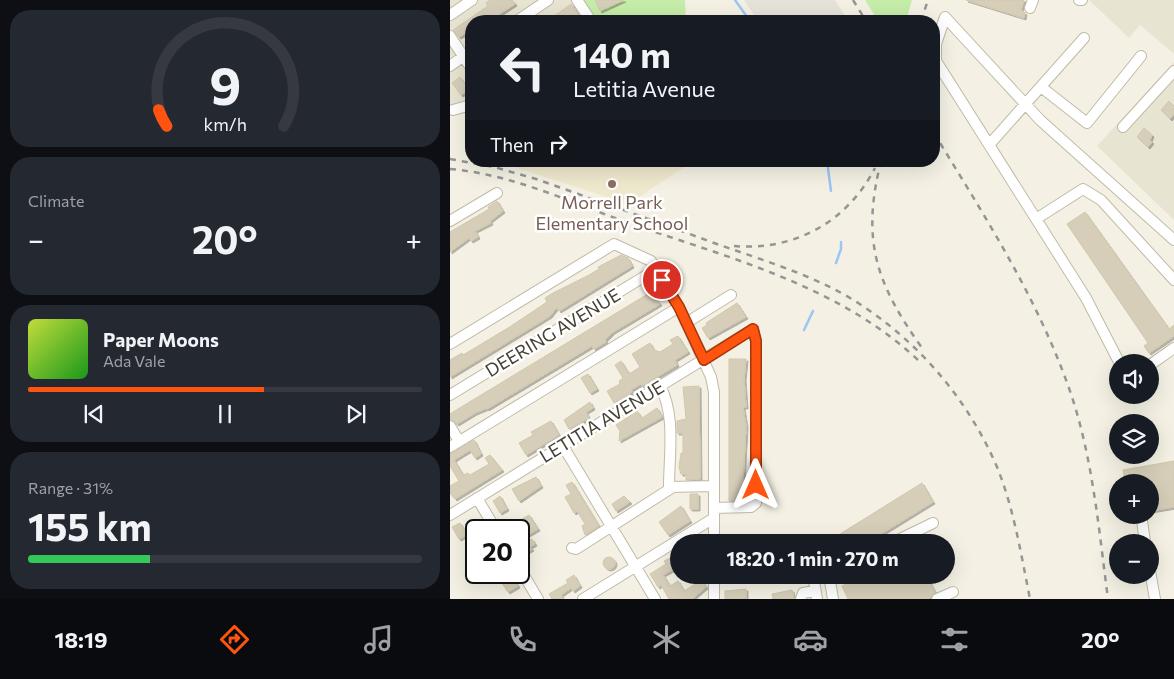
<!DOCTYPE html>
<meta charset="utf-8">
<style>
:root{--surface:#171b24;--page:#242831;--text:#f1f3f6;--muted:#9ea1a6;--line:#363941;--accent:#ff5310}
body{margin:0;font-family:Commissioner,sans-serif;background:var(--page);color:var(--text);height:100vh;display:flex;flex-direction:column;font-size:19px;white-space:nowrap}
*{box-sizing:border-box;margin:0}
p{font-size:16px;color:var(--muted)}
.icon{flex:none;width:28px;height:28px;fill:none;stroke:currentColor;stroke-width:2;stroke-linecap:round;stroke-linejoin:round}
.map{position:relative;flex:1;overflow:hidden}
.details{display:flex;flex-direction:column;gap:10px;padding:10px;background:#0d0f14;width:450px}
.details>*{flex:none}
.guide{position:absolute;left:15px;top:15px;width:475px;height:152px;border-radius:20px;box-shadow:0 5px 20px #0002;background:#171b24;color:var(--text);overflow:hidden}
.tools{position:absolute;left:659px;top:354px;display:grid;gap:10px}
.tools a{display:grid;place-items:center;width:50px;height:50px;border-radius:50%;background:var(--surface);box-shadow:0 5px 20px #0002;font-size:25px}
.speed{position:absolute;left:15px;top:519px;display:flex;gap:10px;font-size:25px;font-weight:700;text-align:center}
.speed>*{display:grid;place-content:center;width:65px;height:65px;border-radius:50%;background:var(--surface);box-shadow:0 5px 20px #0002;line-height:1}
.speed .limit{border:2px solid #111;border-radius:8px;background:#fff;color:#111}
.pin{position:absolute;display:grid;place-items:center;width:42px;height:42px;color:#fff;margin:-21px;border:2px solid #fff;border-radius:50%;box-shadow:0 1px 5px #0007}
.me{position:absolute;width:55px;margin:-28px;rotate:0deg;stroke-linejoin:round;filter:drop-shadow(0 0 4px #0008)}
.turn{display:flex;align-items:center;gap:18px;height:105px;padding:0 25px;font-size:22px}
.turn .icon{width:65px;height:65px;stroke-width:2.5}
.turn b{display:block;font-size:35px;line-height:42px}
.then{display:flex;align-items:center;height:48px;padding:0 25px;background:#0003;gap:10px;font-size:19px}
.big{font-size:38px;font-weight:700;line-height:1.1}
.details .widget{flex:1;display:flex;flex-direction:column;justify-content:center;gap:8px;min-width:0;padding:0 18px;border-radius:20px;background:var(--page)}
.details .dial{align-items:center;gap:0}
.dial svg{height:130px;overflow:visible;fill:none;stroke:var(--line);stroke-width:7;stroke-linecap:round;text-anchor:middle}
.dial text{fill:var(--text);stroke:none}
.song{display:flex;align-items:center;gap:15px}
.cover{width:60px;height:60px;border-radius:8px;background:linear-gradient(135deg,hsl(70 70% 55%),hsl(120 70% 35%))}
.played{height:5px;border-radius:2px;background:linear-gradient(90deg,var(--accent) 60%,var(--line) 60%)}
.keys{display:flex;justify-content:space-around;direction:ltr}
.heat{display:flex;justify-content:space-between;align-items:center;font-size:28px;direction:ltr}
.charge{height:8px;border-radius:4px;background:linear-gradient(90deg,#34c759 31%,var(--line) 0)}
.trip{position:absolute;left:220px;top:534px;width:285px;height:50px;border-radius:25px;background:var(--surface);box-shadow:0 5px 20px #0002;font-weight:700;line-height:50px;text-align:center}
.menu{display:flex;height:80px;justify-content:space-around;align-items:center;background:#090b0e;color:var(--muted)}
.menu .icon{width:35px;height:35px}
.menu .current{color:var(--accent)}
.menu b{font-size:22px;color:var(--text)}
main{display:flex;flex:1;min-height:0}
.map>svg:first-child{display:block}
</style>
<main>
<section class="details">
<div class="widget dial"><svg viewBox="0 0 100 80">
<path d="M14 69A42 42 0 1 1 86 69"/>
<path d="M14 69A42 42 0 0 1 9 59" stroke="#ff5310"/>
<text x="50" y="56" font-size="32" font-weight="700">9</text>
<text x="50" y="72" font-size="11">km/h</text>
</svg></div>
<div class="widget"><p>Climate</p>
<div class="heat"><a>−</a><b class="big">20°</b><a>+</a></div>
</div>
<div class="widget">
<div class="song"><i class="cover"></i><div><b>Paper Moons</b><p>Ada Vale</p></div></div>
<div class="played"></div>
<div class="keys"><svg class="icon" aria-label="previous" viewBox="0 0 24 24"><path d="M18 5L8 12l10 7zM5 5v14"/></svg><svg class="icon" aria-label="pause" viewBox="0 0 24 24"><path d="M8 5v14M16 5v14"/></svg><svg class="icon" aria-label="next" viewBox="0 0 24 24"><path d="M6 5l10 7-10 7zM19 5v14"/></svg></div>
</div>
<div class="widget"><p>Range · 31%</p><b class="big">155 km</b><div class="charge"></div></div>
</section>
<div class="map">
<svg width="724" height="599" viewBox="0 0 724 599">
<defs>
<filter id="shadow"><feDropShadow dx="2" dy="2" stdDeviation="0" flood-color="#0004"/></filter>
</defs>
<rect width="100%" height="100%" fill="#f4f1e4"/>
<path fill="#e8e4d2" d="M0,0H122L135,20L21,21V100L0,113Z
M639,0H724V54L690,25L679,38Z
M724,62V220L647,146Z"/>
<path fill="#e5e2d9" d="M294,0H385L398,21H308Z"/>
<path fill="#eee9cd" d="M46,161H237L239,164L178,204Z"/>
<path fill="#c5eca9" d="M130,0H235L236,21H144Z
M415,0H462L456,21H428Z"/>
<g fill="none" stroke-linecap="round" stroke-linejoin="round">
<path stroke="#9bc5f6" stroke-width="2.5" d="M285,0L300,21
M377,161L381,191
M386,263L391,249V242
M354,330L363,311"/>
</g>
<path fill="#d6ceb9" stroke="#d1c8ab" filter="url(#shadow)" d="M40,0H62L65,4L45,17L44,15L34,21H21V41L16,33L9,37L3,30L38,6L36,3Z
M145,0H174L150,11Z
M516,0H574L571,10L575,13L574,18Z
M121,4L132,20L96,21L110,12Z
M10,77L19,90L11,95L2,83Z
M719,101L724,106V114L720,119L711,110Z
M694,128L702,135L700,140L702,142L698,147L687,137Z
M47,201L53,211L40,221L41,223L25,231L28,237L21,241L19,238L0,252V232L39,209L38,207Z
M635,212L719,329L724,325V336L699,353L694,346L698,343L617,224Z
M171,255L178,258L182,266L109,311L107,307L100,316L0,377V360L12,353L13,355L58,328L97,302L95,298L103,293L139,275L149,269L148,267Z
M201,292L210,304L163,332L155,340L156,342L144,349L142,346L37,409V408L25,413L7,424L0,419V414L3,412Z
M287,303L296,317L258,338L252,328L257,325L256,323Z
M228,336L238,352L225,360L227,365L192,386L191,384L181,390L182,392L164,403L157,391L170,384L169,381L173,378L165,365L171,361L179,374L190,367L182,354L200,343L204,350L210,352L223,344L220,340Z
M279,359H296L294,379L296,407H293L296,426L292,500L279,501Z
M138,374L147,389L140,393L131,378Z
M249,386L250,479L236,480V474H231L229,467L231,453H233V433H227V421L236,419L233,387Z
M140,402L143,408L136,412L139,418L119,429L114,420Z
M207,408L212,417L169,441L170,431L166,425L187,411L192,418Z
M101,421L109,435L76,455L69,443L83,435L81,432Z
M24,440L31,454L25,458L20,450L4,460L13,475L18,473L20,475L39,464L35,458L40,455L52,470L5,499L0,493V486L9,481L0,466V454Z
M724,461V507L700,511V482H675L673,470Z
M86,477L91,486L69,501L62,489Z
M122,482L149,526L135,535L132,526L135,524L127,511L124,513L115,497L121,494L116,485Z
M472,483L483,502L418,542H395L390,534Z
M240,494H248V509H240Z
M50,496L57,509L50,513L43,501Z
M174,496L180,502L166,511L162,504Z
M231,506L240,521L218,535L209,522Z
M79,515L88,529L76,536L67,522Z
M10,523L17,535L9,539L2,527Z
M82,539L85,544L80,547L82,549L72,555L69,547Z
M153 563a6 6 0 1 1 12 0a6 6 0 1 1-12 0Z
M222,557L227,567L213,575L220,586L228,581L234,591L252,580L256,587L242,599H219L211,585L208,587L200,574L216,564L214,561Z
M124,575L130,586L123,591L121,588L111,595L113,599H102L99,594L118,583L116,580Z
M415,575H476L485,592L479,599H398L392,586Z
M62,576L68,586L58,592L51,582Z
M296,589V599H275V591Z
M342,590L344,599H323L322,594Z"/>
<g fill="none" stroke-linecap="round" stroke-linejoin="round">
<defs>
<path id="minor" d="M127,0L141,21
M629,0H632
M580,8L583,0
M0,15L22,0
M67,21L98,0
M0,36L21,68
M0,66L21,51
M591,87L637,123L691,56
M3,110L21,105
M673,127L724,71
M539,145L634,38
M586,219L633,189L651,200L724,280
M0,221L47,193
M236,323L281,295
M0,344L164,244L201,261L229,307L261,377L264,392V542
M669,362L636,298L486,61V44L495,17L590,120L724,240
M700,365L724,348
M210,386C226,415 219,455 219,487L264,486
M0,395L205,270
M0,426L9,441
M113,446L205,599
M0,447L229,307
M27,498L46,530
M0,515L303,329L306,341V503L301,507L264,508
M692,521L695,542
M444,542L483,523
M122,548L126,549L223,487
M69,567L88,599
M700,571L705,599
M264,575V599
M363,575L367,599
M379,575L383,599
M133,599L264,518
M351,599L353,593L365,591
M487,599L503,592"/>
</defs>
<use href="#minor" stroke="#c0baa6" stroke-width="12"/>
<use href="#minor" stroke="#fff" stroke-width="10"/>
<path stroke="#959595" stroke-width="2.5" stroke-dasharray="6 6" stroke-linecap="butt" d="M403,0L416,21
M471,21L478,0
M484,133C535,217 589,300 621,394C643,460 649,531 658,599
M0,159L44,167L86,179C145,200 205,221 264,243C304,257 346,270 384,289C456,327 515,392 547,467C564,509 571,554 580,599
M431,161C411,241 426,283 472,348
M0,169C60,174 118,201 173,221C275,257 387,284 468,360
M284,246C345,251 397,222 425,168"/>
</g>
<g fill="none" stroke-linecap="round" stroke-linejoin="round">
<defs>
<path id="route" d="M212,280L229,307L254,360L303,329L306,341V485"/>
</defs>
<use href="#route" stroke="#a6360a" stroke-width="12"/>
<use href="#route" stroke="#ff5310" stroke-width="9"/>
</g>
<circle fill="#8d6e63" stroke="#fff" stroke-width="2" cx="162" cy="184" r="5"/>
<g text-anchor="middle" stroke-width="5" stroke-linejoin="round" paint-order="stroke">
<g font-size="18" fill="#785e54" stroke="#fff">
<text x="162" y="209">Morrell Park<tspan x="162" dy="21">Elementary School</tspan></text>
</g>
<g font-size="18" fill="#464134" stroke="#fff">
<text transform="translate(103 333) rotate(-31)" y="6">DEERING AVENUE</text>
<text transform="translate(152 422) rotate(-31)" y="6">LETITIA AVENUE</text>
</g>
</g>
</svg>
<div class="tools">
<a><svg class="icon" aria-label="sound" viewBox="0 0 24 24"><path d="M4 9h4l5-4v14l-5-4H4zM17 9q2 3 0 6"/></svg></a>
<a><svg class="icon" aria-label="layers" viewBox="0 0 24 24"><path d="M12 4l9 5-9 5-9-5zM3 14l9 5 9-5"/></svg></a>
<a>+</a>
<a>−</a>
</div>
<div class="speed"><div class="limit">20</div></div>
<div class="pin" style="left:212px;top:280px;background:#d93025"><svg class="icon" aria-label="arrive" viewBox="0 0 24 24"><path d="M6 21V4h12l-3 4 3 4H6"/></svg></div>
<svg class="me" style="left:306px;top:485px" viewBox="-20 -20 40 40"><path d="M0-17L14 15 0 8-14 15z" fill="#ff5310" stroke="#fff" stroke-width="4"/></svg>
<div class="trip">18:20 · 1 min · 270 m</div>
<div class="guide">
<div class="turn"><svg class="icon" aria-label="left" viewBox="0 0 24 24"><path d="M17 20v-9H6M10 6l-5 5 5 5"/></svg><div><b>140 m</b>Letitia Avenue</div></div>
<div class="then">Then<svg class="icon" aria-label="right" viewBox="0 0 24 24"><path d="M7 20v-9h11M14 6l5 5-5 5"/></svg></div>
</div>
</div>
</main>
<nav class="menu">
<b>18:19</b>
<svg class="icon current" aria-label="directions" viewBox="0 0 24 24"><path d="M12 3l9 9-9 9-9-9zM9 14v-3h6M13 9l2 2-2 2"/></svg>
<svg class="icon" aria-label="music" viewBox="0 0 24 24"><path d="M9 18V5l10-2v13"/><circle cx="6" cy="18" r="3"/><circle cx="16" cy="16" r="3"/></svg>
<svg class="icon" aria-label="phone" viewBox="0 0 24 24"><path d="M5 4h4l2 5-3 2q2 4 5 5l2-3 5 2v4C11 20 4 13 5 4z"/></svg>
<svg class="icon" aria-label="climate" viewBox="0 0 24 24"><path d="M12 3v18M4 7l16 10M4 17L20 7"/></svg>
<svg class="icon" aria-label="car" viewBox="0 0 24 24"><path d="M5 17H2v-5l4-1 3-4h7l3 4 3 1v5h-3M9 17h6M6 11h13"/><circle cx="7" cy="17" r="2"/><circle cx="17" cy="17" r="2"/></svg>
<svg class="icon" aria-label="filters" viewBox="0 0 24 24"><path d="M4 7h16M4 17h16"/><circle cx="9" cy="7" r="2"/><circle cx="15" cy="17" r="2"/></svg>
<b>20°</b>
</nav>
